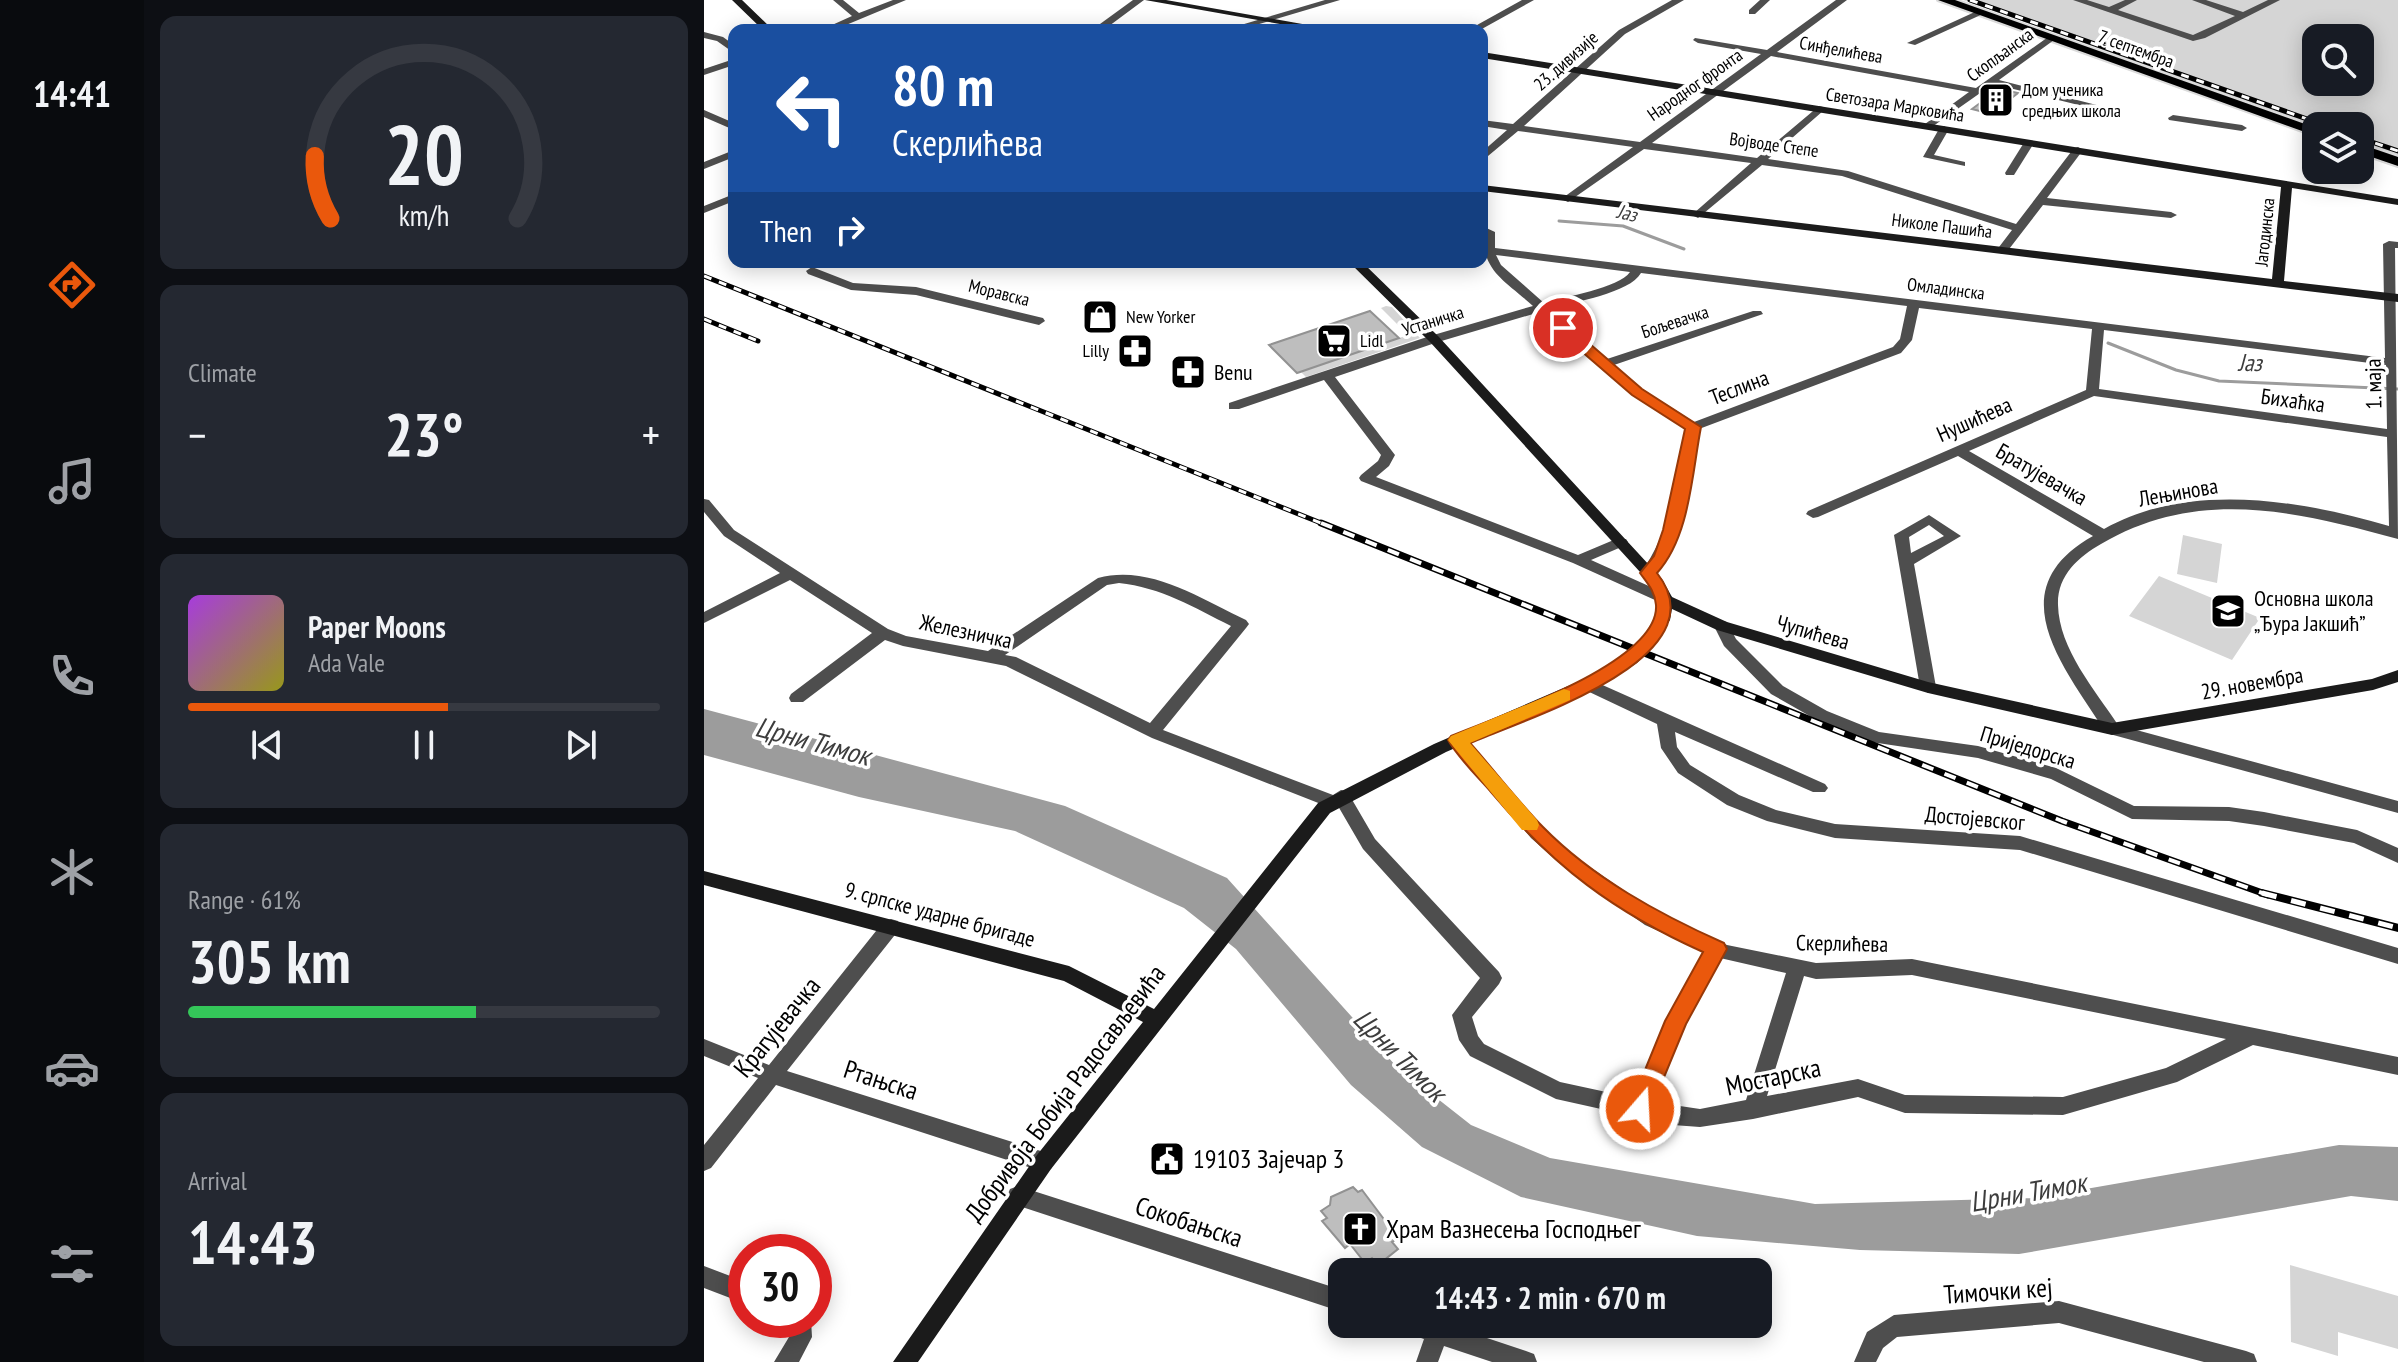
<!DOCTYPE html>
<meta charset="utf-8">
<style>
:root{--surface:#171b24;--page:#242831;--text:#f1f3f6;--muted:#9ea1a6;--line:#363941;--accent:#ea580c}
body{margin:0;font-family:"PT Sans Narrow",sans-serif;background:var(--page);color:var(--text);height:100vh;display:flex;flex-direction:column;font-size:30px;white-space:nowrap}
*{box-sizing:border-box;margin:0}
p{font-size:26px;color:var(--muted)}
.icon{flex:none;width:44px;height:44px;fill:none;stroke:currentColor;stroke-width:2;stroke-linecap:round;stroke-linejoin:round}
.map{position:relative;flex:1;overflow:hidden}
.details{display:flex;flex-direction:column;gap:16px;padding:16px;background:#0d0f14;width:560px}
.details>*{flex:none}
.banner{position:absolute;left:24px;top:24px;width:760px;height:244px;border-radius:16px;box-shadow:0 4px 20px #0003;background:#1a4fa0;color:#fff;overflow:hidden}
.fabs{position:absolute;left:1598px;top:24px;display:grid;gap:16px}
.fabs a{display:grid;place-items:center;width:72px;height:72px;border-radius:16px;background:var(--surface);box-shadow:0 4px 20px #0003;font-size:40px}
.speed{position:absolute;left:24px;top:1234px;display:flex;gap:16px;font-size:40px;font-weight:700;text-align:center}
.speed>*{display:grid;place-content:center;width:104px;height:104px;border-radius:50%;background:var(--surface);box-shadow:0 4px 20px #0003;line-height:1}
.speed .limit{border:12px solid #d22;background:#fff;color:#111}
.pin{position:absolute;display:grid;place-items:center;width:68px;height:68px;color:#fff;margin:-34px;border:4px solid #fff;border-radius:50%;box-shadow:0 2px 8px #0007}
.me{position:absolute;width:88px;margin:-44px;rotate:19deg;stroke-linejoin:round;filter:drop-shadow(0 0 6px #0008)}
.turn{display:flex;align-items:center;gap:28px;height:168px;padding:0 32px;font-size:36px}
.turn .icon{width:104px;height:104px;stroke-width:2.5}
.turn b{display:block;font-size:56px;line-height:68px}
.then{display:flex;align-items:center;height:76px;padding:0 32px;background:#0003;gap:16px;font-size:30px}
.big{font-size:60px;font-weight:800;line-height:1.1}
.details .widget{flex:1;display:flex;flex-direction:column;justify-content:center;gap:12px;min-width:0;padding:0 28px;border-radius:16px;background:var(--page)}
.details .dial{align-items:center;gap:0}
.dial svg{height:208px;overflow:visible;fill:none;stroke:var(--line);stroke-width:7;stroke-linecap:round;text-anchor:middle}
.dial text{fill:var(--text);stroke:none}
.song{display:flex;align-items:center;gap:24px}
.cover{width:96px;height:96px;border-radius:12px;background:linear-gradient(135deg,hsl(280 70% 55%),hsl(60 70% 35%))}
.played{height:8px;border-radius:4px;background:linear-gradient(90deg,var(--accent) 55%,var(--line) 55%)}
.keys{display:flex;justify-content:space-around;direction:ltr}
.heat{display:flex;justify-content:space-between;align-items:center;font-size:44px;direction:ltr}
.charge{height:12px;border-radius:6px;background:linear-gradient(90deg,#34c759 61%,var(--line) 0)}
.trip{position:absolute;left:624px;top:1258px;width:444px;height:80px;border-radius:16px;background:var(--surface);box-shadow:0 4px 20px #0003;font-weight:800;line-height:80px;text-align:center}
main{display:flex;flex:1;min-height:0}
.tabs{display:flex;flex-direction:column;width:144px;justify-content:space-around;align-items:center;background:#090b0e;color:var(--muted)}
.tabs .icon{width:56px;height:56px}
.tabs .current{color:var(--accent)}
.tabs b{font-size:36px;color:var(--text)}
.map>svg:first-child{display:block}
</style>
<main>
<nav class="tabs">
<b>14:41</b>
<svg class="icon current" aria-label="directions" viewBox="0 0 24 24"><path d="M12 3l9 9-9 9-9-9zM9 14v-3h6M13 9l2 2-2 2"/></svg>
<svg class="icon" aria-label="music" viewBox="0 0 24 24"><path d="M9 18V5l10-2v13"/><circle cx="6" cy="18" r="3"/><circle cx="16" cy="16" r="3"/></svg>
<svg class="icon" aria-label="phone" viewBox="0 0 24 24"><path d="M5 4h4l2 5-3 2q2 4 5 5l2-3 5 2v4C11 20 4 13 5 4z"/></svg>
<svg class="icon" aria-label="climate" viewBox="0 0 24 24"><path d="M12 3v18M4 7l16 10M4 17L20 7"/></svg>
<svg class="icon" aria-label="car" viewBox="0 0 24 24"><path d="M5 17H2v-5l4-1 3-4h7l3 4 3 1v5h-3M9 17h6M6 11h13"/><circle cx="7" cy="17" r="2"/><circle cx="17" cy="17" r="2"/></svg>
<svg class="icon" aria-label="filters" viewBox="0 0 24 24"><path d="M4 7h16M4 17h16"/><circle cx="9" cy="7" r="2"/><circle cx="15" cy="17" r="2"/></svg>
</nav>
<section class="details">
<div class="widget dial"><svg viewBox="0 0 100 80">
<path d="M14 69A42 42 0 1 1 86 69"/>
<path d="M14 69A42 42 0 0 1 8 45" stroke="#ea580c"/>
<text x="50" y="56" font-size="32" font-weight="700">20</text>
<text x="50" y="72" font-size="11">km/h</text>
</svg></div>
<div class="widget"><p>Climate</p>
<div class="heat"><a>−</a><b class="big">23°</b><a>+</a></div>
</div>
<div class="widget">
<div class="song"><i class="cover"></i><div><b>Paper Moons</b><p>Ada Vale</p></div></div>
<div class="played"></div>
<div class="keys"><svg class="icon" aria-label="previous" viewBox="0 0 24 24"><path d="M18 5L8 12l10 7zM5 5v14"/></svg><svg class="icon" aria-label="pause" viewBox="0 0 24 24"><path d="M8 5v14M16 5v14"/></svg><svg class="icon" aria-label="next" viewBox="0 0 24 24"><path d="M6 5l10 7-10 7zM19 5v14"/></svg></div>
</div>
<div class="widget"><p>Range · 61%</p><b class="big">305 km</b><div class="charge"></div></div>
<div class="widget"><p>Arrival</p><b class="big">14:43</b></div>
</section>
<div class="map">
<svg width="1694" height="1362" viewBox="0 0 1694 1362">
<rect width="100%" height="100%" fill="#fff"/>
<path fill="#d5d5d5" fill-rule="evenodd" d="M1259,0H1694V156L1656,142V126L1612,127ZM1612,38H1656V82H1612Z
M682,306L688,307L716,338L602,377L597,372L704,335L677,308Z
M1479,535L1518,544L1513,583L1473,574Z
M1455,576L1556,618L1528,660L1425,616Z
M1586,1265L1694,1296V1349L1634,1332V1356L1587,1342Z"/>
<path fill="#9c9c9c" d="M0,709L361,806L523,878L692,1066L767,1125L846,1158L1111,1204L1330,1198L1635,1145L1694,1147V1201L1647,1196L1315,1254L1156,1250L993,1236L817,1197L718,1147L647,1085L532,949L480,908L311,831L155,797L0,755Z"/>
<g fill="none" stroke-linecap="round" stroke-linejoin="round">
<path stroke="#9c9c9c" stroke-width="3" d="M855,221L919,226L980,249
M1404,343L1472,370L1515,381L1694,389"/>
</g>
<path fill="#bebebe" stroke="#929292" stroke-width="2" d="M1295,89L1314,93L1287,114L1268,109Z
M666,311L695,338L593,373L565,345Z
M649,1187L654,1192L658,1190L694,1238L688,1242L694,1249L674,1265L668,1258L661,1263L646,1244L641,1248L618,1221L623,1218L617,1211L626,1205L627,1197Z"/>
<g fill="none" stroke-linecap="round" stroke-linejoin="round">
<defs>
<path id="primary" d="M1234,0H1251L1612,128V136Z
M1656,144L1694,157V166L1656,153Z"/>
</defs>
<use href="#primary" stroke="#dbdbdb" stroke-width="4"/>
<path fill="#4e4e4e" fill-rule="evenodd" d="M129,0H139L155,13L189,0H202L130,30H117L148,16Z
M429,0H440L405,26L409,30L396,28V24Z
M621,0H636L535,30H520Z
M818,0H830L776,30H764Z
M968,0H980L921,34L820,126L936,142L1057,54L994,43L989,40L991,38L1063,50L1132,0H1143L1073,52L1272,88L1347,35L1350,36V40L1295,80L1416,111L1411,114L1289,84L1225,129L1220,126L1221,124L1265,92L1067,56L948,143L1053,158L1115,106L1119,107V111L1064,159L1144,171L1312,224L1370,148L1374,147L1379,150L1343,198L1467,212L1473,215L1467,218L1339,205L1302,253L1298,254L1292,251L1308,230L1138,176L1058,165L994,218L988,215L990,213L1047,163L940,149L864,202L858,199L860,197L929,147L814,131L778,161V152L803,130L778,126V120L809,124L915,30Z
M1056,0H1066L1051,14H1045V10Z
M1369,0H1383L1405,7L1421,0H1433L1414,10L1489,35L1531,16L1488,0H1502L1539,12L1564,0H1576L1501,38L1489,41Z
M1273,11L1281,13L1211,45L1203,43Z
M0,32L19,37L30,45V53L13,41L0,38Z
M30,59V65L0,75V69Z
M0,110L30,123V130L0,117Z
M1469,115L1538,125L1543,128L1538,131L1465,120L1464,118Z
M1240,126L1245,129L1230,155L1261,162V166L1219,157L1235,129Z
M1321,141L1330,143L1310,175H1302L1301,173Z
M30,150V157L0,169V162Z
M30,194V201L0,213V206Z
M778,226L791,232V248L1681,358L1679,244L1685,241L1694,242V248H1691L1694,539C1592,511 1494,487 1397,544C1374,557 1353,576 1354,605C1355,649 1391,690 1414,725L1694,801V813L1402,733C1360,667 1293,590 1389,536L1254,456L1114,517L1109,518L1102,514L1104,511L1382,390L1388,329L1215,308L1208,340L1197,353L995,429C990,463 979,565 944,578L937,573C968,528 973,482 982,428L928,395L836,312L734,342L631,377L691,455L685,466L672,477L874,555L912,539H922L924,542L922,545L887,560L967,596L970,600L962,605L869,563L657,481L655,478L657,475L674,461L677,455L620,380L535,409H525V403L726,336L829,306C797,277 778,272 778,226ZM792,255L926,272C915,288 860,297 840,303L797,265ZM937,273L1203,306L1196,339L1189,347L990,422L938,389L910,365L1059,314L1057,311H1049L903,359L846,309C869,302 926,293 937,273ZM1400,330L1682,365L1683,429L1395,389ZM1390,396L1683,437L1685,526C1596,500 1485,481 1400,529L1265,451Z
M108,267L149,283L212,287L339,318L341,321L335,325L212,295L147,290L104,274L102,271Z
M0,499L5,500L30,530L184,629L202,636L284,651L394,578C446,564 497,599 542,620L545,624L542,628L459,730L629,795L637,790L643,791L671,839L795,972L798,978L795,984L768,1017L774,1036L780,1044L856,1082L930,1098L962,1021L1001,952L941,925L861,868L827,838L748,744L746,740L748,736H760L839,828L873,858L955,915L1023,945L1112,963L1208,959L1694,1057V1075L1549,1045L1473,1082L1359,1115L1201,1113L1154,1097L1049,1119L996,1127L969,1125L852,1099L766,1056L755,1040L748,1015L776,978L659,849L634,806H622L448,738L302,666L199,646L181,640L99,702H87L85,698L87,694L168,633L86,580L0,623V612L76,573L20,536L0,512ZM415,583C456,587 491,608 527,626L446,723L312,657L301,655L403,585ZM1016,958L1082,973L1042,1100L996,1109L949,1102L981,1023ZM1208,975L1522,1039L1462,1068L1359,1097L1201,1095L1154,1079L1063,1096L1100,976L1112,979Z
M1225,515L1257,536L1210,564L1232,687L1224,693L1216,687L1190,535ZM1225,525L1240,536L1207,553L1205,537Z
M1018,621L1023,622L1032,639L1079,686L1123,711L1175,732L1274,746L1352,768L1430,806L1525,807L1560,812L1653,830L1694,848V863L1650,843L1560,826L1525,821L1428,819L1347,779L1274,758L1167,742L1111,719L1067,694L1020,646L1010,626Z
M885,679L1121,784L1124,788L1121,792H1109L971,732L973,747L986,765L1035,795L1072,810L1131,824L1316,836L1694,948V964L1316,850L1131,838L1063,821L1023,805L974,773L957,748L953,724L879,689L877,685L879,681Z
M187,919L194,921L196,926L194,931L83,1071L340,1152L347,1155L350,1162L347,1169L340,1172L72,1085L7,1168L0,1171V1145L54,1078L0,1056V1039L65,1065L180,921Z
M314,1186L638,1290V1312L306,1203L303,1196L306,1189Z
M0,1266L42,1282V1304L0,1288Z
M1355,1301L1542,1351L1550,1354L1553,1362H1500L1355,1323L1193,1337L1179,1348L1172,1362H1150L1163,1332L1190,1315Z
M85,1320H107L108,1337L95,1362H70L85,1337Z
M696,1324H741L822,1351L830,1354L833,1362H788L740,1346L734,1362H712L720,1339L699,1332Z"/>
<path fill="#1b1b1b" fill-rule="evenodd" d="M28,0H38L69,30H59Z
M441,0H462L632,30H610Z
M778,52L1694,199V205L1588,188L1580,281L1694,294V302L778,191V185L1568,279L1577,187L778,58Z
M645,262H658L734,336L958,579L968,597L1023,622L1224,682L1408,723L1668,679L1694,670V682L1669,690L1408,735L1224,693L1013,630L968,609L966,620L950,646L933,663L904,682L742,752L626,813L347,1169L214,1362H189L333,1155L439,1022L360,981L0,885V871L365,966L450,1009L614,803L730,744L892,674L921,655L938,638L950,620L954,600L947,584L726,342Z"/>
<use href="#primary" fill="#000" fill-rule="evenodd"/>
<defs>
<path id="rail-far2" d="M1266,0L1623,126
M1656,138L1694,151
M0,276L622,525
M0,319L54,341"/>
<path id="rail-far1" d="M617,523L1358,821L1564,895"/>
<path id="rail" d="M1558,893L1694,928"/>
</defs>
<use href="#rail-far2" stroke="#000" stroke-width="5"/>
<use href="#rail-far1" stroke="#000" stroke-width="7"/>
<use href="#rail" stroke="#000" stroke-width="8"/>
<use href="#rail-far2" stroke="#fff" stroke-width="3" stroke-dasharray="8" stroke-linecap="butt"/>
<use href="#rail-far1" stroke="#fff" stroke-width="4" stroke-dasharray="12" stroke-linecap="butt"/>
<use href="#rail" stroke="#fff" stroke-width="5" stroke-dasharray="15" stroke-linecap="butt"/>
</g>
<path fill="#ea580c" stroke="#983908" stroke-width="2" d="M854,325H864L938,389L997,427C988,473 986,537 953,573C1020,658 821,719 766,743C790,770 813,800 839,827C889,878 955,914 1020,943L1023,949L982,1024L944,1116L936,1119L928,1116L925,1109L961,1021L999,952C910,912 850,867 787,792C773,776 755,759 744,740L747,736C792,717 956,663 952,605C951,591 943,583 936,573L950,556L959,530L981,429L928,395L854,331Z"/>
<path fill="#f59e0b" d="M860,689L866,691V700L766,743L833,820L835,825L833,830H818L744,740L747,736Z"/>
<defs>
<symbol id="building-square" viewBox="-11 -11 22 22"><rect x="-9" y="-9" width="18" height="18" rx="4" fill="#000" stroke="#fff"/><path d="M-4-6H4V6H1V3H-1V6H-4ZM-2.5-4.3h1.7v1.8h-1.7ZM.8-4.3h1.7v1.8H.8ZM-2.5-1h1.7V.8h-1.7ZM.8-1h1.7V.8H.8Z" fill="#fff"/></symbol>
<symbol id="shop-square" viewBox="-11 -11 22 22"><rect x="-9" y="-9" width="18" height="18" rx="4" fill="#000" stroke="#fff"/><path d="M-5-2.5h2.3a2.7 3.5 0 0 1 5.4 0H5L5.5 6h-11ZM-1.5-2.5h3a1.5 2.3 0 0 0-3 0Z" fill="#fff"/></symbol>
<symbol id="supermarket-square" viewBox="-11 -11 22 22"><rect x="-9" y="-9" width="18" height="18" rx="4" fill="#000" stroke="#fff"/><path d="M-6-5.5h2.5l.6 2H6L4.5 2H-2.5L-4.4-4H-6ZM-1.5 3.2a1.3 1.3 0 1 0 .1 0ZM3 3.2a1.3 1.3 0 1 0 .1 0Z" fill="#fff"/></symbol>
<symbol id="pharmacy-square" viewBox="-11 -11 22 22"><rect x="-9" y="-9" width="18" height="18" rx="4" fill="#000" stroke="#fff"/><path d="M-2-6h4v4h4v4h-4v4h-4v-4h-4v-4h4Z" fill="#fff"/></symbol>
<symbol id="school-square" viewBox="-11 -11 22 22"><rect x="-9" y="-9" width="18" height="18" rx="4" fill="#000" stroke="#fff"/><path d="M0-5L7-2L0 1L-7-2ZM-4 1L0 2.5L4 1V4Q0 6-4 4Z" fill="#fff"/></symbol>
<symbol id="civic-square" viewBox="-11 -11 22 22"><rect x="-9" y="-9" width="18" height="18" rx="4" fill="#000" stroke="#fff"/><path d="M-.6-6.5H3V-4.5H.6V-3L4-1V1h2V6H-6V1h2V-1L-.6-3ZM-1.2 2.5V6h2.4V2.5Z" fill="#fff"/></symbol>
<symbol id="church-square" viewBox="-11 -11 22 22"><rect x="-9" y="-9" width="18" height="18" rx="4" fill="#000" stroke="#fff"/><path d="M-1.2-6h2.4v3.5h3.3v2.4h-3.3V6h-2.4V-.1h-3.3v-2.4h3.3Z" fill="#fff"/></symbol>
</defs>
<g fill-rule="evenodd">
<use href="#building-square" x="1272" y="80" width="40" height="40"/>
<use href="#shop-square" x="376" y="297" width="40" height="40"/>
<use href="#supermarket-square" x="610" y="321" width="40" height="40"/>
<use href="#pharmacy-square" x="411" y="331" width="40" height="40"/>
<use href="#pharmacy-square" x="464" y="352" width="40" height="40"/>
<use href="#school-square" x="1504" y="591" width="40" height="40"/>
<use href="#civic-square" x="443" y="1139" width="40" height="40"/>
<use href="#church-square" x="636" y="1209" width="40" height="40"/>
</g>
<g text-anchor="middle" stroke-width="7" stroke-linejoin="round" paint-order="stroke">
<g font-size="18" fill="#000" stroke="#fff">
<text transform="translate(1432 49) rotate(20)" y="6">7. септембра</text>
<text transform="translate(1137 50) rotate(10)" y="6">Синђелићева</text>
<text transform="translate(1296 55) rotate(-36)" y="6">Скопљанска</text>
<text transform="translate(862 61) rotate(-42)" y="6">23. дивизије</text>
<text transform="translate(991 85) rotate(-35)" y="6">Народног фронта</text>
<text transform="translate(1191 105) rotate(9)" y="6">Светозара Марковића</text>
<text transform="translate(1070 145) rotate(8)" y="6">Војводе Степе</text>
<text transform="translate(1238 226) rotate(7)" y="6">Николе Пашића</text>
<text transform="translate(1561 232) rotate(-84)" y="6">Јагодинска</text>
<text transform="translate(1242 289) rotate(7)" y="6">Омладинска</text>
<text transform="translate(295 293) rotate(14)" y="6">Моравска</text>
<text transform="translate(729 321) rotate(-17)" y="6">Устаничка</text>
<text transform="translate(971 322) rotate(-18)" y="6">Бољевачка</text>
</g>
<g font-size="18" fill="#000" stroke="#fff" text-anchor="start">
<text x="1318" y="96">Дом ученика<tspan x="1318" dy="21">средњих школа</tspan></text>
<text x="422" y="323">New Yorker</text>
<text x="656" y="347">Lidl</text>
<text x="405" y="357" text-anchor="end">Lilly</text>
</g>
<g font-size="20" font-style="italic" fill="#3d3d3d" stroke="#fff">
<text transform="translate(923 213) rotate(13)" y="7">Јаз</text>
</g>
<g font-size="22" fill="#000" stroke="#fff" text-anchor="start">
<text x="510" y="380">Benu</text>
<text x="1550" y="606">Основна школа<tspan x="1550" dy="25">„Ђура Јакшић”</tspan></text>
</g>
<g font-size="22" fill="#000" stroke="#fff">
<text transform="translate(1669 384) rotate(-91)" y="8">1. маја</text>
<text transform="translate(1035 387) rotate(-21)" y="8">Теслина</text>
<text transform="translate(1589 400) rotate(8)" y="8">Бихаћка</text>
<text transform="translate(1270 419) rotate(-24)" y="8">Нушићева</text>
<text transform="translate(1338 474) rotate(30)" y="8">Братујевачка</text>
<text transform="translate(1474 492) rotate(-10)" y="8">Лењинова</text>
<text transform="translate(262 631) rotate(12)" y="8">Железничка</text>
<text transform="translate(1109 632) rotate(16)" y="8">Чупићева</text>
<text transform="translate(1548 683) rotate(-10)" y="8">29. новембра</text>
<text transform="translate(1324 747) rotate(17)" y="8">Приједорска</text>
<text transform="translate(1271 818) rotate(5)" y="8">Достојевског</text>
<text transform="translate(236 914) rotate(15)" y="8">9. српске ударне бригаде</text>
<text transform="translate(1138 943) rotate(1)" y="8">Скерлићева</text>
</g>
<g font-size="24" font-style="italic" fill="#3d3d3d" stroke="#fff">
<text transform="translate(1546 363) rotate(1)" y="8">Јаз</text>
</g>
<g font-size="26" fill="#000" stroke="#fff">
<text transform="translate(73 1027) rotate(-51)" y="9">Крагујевачка</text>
<text transform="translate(1069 1077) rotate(-12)" y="9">Мостарска</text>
<text transform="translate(177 1080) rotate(18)" y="9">Ртањска</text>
<text transform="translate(361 1093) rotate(-53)" y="9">Добривоја Бобија Радосављевића</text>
<text transform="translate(485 1222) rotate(18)" y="9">Сокобањска</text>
<text transform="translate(1294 1291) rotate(-4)" y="9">Тимочки кеј</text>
</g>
<g font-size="26" fill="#000" stroke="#fff" text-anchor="start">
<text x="489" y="1168">19103 Зајечар 3</text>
<text x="682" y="1238">Храм Вазнесења Господњег</text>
</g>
<g font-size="28" font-style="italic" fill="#3d3d3d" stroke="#fff">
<text transform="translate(109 741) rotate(15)" y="10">Црни Тимок</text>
<text transform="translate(696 1055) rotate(45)" y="10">Црни Тимок</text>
<text transform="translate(1324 1192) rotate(-10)" y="10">Црни Тимок</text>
</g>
</g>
</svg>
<div class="fabs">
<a><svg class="icon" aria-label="search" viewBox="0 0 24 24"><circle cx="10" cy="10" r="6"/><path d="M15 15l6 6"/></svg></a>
<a><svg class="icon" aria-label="layers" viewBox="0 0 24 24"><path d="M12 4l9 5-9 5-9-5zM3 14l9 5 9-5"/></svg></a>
</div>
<div class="speed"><div class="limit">30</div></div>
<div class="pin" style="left:859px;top:328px;background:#d93025"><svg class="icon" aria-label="arrive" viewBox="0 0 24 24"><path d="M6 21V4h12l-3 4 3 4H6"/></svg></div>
<svg class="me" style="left:936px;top:1109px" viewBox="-20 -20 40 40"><circle r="17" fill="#ea580c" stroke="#fff" stroke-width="3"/><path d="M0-11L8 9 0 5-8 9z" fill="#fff"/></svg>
<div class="trip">14:43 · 2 min · 670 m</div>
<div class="banner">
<div class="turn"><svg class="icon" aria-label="left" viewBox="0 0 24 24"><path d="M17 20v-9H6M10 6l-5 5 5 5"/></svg><div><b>80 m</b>Скерлићева</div></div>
<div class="then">Then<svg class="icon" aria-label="right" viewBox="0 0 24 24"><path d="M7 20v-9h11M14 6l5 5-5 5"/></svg></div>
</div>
</div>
</main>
